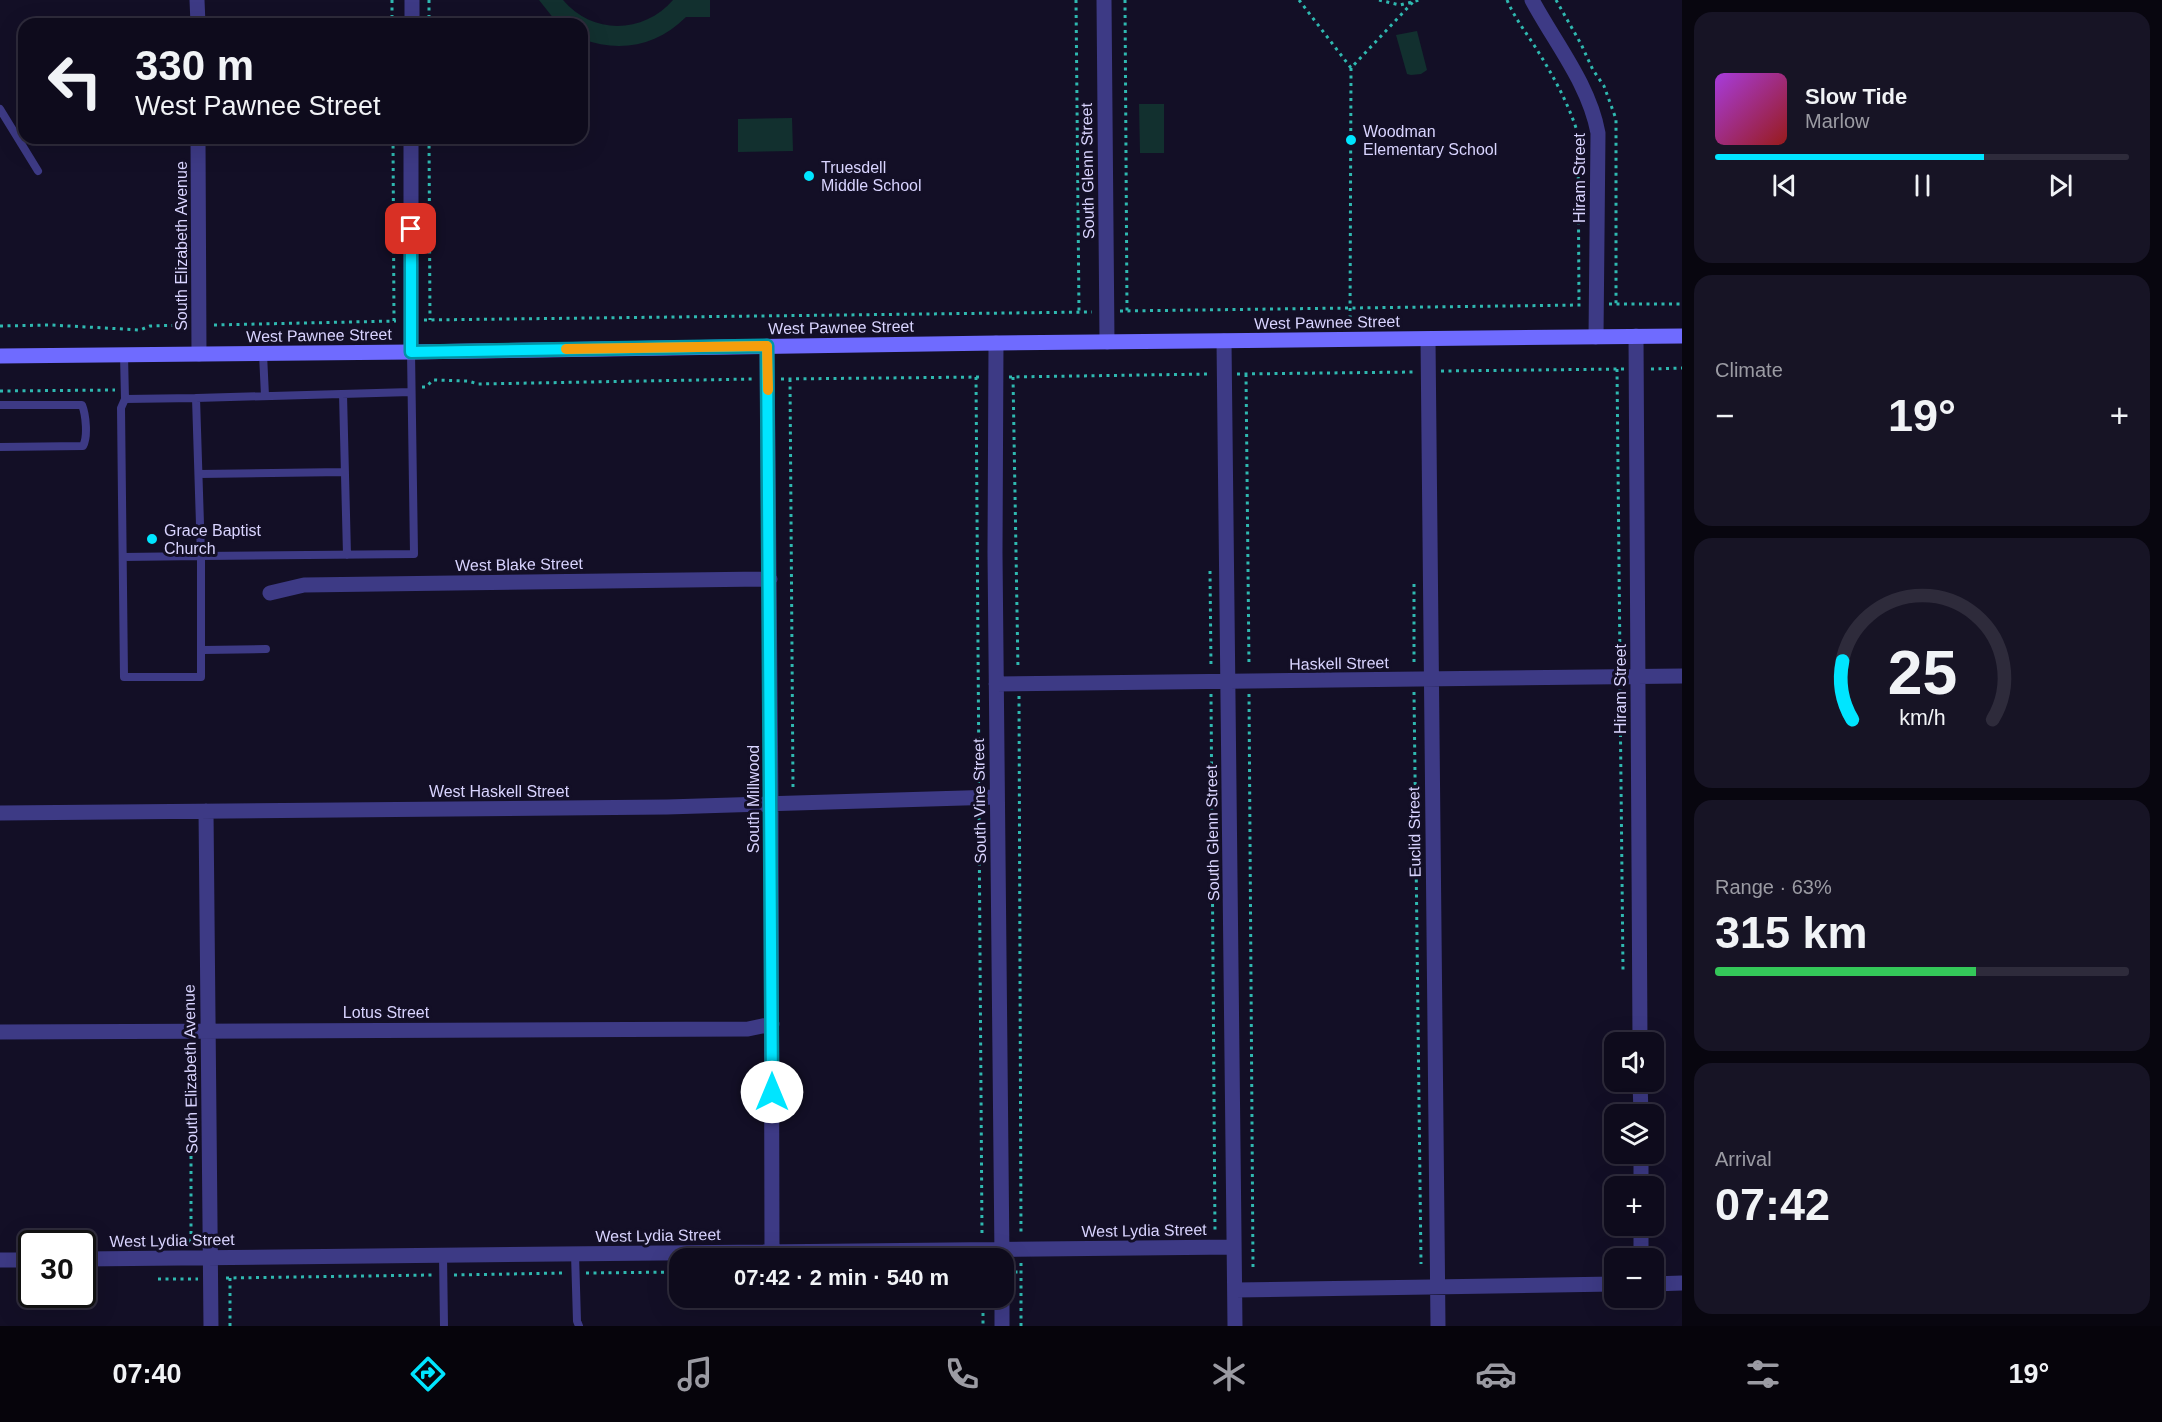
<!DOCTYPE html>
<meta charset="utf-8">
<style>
:root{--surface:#0e0b1c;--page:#171425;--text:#f1f3f6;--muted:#9b9ba3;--line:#2e2b3b;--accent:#00e5ff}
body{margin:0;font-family:Arial,sans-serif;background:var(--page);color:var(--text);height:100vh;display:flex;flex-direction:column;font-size:22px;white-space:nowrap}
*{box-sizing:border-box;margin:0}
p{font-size:20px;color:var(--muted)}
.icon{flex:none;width:33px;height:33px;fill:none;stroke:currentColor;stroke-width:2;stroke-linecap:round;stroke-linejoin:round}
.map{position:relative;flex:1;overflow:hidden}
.panel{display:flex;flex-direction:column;gap:12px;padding:12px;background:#08060f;width:480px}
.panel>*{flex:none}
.hud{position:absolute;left:18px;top:18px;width:570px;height:126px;border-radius:18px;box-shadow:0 6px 24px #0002,0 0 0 2px var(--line);background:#0e0b1c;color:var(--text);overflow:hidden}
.buttons{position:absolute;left:1604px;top:1032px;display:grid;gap:12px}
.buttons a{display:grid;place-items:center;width:60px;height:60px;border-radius:12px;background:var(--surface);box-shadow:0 6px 24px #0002,0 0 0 2px var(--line);font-size:30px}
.speed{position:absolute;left:18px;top:1230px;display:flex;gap:12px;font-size:30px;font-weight:700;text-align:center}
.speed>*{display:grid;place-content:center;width:78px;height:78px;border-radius:50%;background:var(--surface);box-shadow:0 6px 24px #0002,0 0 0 2px var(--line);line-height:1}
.speed .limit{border:3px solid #111;border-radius:9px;background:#fff;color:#111}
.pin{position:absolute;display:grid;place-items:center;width:51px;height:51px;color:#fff;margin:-26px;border-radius:12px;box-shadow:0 3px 9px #0006}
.me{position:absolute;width:66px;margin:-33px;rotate:0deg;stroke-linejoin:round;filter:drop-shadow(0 0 4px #0008)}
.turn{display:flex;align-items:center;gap:21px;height:126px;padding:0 18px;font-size:27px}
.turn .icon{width:78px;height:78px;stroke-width:2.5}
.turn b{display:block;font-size:42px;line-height:51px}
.big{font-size:45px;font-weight:700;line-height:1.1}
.panel .tile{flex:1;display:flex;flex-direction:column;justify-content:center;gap:9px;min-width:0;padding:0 21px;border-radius:18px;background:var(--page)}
.panel .dial{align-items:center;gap:0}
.dial svg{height:156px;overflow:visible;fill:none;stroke:var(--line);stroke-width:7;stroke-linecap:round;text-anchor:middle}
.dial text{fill:var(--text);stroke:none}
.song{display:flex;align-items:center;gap:18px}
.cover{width:72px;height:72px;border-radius:9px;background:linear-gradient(135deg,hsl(280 70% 55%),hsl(0 70% 35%))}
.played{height:6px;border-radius:3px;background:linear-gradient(90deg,var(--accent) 65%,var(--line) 65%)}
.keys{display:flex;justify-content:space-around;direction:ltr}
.heat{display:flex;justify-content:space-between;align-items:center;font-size:33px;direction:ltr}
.charge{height:9px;border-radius:4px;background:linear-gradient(90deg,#34c759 63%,var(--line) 0)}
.trip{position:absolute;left:669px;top:1248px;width:345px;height:60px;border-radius:18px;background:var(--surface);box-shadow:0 6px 24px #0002,0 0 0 2px var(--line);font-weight:700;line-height:60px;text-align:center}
.menu{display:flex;height:96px;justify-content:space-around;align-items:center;background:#06040b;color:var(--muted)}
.menu .icon{width:42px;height:42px}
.menu .active{color:var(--accent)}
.menu b{font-size:27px;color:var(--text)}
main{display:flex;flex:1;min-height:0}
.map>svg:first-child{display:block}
</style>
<main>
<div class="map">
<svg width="1682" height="1326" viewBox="0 0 1682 1326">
<rect width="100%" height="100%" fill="#130f26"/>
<path fill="#12302f" d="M539,0H563C592,35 644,34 673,0H710V17H686C657,46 620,53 582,39V24H558Z
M1417,31L1427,70L1421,74L1411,75L1407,74L1396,35Z
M1139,104H1164V153H1140Z
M792,118L793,151L738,152V119Z"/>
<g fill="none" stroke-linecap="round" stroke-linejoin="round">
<path stroke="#2fb8b0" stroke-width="3" stroke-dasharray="3 4.5" stroke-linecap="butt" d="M392,0V24
M429,0V24
M1076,0L1079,312
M1125,0L1127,311
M1299,0L1351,68
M1379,0L1400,5L1420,0
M1507,0C1515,19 1528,35 1539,53C1555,79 1569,105 1578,134L1579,304
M1556,0L1581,44L1593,70L1604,86L1616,119V304
M393,138L394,321
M429,138L430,320
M1609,304H1682
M1120,311L1581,305
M424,320L1092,312
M214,325L396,321
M0,326L51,325L140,330L150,326L186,325
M1350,326L1351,68L1413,2
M1617,369L1620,662
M1651,369L1682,368
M1441,371L1624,369
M1237,374L1414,372
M1246,374L1249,666
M976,377L979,783
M1009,377L1210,374
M1013,377L1018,669
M781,379L982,377
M790,379L793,788
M422,387H426L433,380L468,381L478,384L754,379
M0,391L115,390
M1210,571L1211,667
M1414,584V664
M1620,689L1623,971
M1414,692L1421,1264
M1211,694L1215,1234
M1249,694L1253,1267
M1019,696L1021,1236
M979,810L982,1236
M191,1051V1244
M173,1242L191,1241
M61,1244L80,1243
M1021,1263V1326
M1007,1272H1021
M586,1273L680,1272
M454,1275L564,1273
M226,1278L432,1275
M230,1278V1326
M158,1279H198
M983,1298V1326"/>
<path stroke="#3d3a85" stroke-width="8" d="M0,109L38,171
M263,354L265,396
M124,355L125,399L196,398L201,556L414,554L411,352
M343,394L347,555
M196,398L411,392
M0,405H82C86,415 88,437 83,446L0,447
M199,474L345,472
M123,557L201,556V677H124L121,408L125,399
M203,650L266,649
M575,1254L577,1321L579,1326
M443,1255L444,1326"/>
<path stroke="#3d3a85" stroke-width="15" d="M197,0L198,24
M1104,0L1107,342
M1532,0C1555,43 1589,84 1598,133L1596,337
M412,24V0
M198,138L199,354
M1636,336L1640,1042
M1428,339L1438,1326
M1224,341L1235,1326
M996,343L995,553L1002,1258
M767,346L771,804L772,1252
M411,352V138
M270,593L304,585L770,579
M996,684L1682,676
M206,811L211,1326
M0,813L667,807L997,797
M0,1032L748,1029L772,1024
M1640,1082L1641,1114
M1641,1154V1186
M1641,1226V1258
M82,1259L1234,1247
M0,1260H32
M1653,1284L1682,1283
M1235,1290L1614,1284
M1002,1298V1326"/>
<path stroke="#6f6bff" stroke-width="15" d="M0,356L411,352L996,343L1682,336"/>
</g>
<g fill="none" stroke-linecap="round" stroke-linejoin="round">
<defs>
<path id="route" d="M411,229V352L767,346L772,1092"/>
</defs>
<use href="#route" stroke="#0095a6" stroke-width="15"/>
<use href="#route" stroke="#00e5ff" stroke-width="10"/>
<path stroke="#f59e0b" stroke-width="10" d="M566,349L767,346L768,390"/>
</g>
<g fill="#00e5ff" stroke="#130f26" stroke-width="2">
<circle cx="1351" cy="140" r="6"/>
<circle cx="809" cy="176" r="6"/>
<circle cx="152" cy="539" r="6"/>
</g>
<g text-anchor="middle" stroke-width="6" stroke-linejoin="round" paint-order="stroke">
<g font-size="16" fill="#d9d4ff" stroke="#130f26" text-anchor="start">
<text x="1363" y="137">Woodman<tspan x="1363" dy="18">Elementary School</tspan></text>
<text x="821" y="173">Truesdell<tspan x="821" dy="18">Middle School</tspan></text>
<text x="164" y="536">Grace Baptist<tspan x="164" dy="18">Church</tspan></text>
</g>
<g font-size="16" fill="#d9d4ff" stroke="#130f26">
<text transform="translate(1087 171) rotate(-91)" y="6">South Glenn Street</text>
<text transform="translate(1579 178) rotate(-90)" y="6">Hiram Street</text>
<text transform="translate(181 246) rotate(-90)" y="6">South Elizabeth Avenue</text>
<text transform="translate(1327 322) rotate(-1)" y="6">West Pawnee Street</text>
<text transform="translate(841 327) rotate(-1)" y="6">West Pawnee Street</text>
<text transform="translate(319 335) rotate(-1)" y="6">West Pawnee Street</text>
<text transform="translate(519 564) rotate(-1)" y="6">West Blake Street</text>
<text transform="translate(1339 663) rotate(-1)" y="6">Haskell Street</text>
<text transform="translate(1620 689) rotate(-90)" y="6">Hiram Street</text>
<text x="499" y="797">West Haskell Street</text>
<text transform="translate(753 799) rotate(-90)" y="6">South Millwood</text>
<text transform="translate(979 801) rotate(-91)" y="6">South Vine Street</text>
<text transform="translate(1414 832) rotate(-91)" y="6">Euclid Street</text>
<text transform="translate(1212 833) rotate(-91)" y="6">South Glenn Street</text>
<text x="386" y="1018">Lotus Street</text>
<text transform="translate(190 1069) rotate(-91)" y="6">South Elizabeth Avenue</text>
<text transform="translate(1144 1230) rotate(-1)" y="6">West Lydia Street</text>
<text transform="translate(658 1235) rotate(-1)" y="6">West Lydia Street</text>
<text transform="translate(172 1240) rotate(-1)" y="6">West Lydia Street</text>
</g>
</g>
</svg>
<div class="buttons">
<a><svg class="icon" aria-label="sound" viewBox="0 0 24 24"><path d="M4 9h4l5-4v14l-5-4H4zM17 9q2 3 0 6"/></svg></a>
<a><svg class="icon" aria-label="layers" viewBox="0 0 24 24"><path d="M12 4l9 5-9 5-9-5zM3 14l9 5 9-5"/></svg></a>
<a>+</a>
<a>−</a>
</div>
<div class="speed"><div class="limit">30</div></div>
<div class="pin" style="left:411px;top:229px;background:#d93025"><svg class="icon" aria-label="arrive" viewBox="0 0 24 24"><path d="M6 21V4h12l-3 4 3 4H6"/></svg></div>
<svg class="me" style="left:772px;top:1092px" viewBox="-20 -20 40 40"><circle r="19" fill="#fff"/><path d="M0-13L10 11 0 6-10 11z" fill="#00e5ff"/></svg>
<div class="trip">07:42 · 2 min · 540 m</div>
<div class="hud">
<div class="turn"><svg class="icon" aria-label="left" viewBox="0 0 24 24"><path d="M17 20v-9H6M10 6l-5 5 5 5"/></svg><div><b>330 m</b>West Pawnee Street</div></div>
</div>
</div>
<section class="panel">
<div class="tile">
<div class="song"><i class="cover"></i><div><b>Slow Tide</b><p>Marlow</p></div></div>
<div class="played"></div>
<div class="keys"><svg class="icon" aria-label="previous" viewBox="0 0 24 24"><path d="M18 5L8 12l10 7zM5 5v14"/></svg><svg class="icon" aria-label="pause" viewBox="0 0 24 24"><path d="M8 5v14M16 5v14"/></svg><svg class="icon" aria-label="next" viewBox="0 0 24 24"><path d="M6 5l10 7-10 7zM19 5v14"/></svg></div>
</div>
<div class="tile"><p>Climate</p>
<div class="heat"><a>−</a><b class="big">19°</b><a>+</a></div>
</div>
<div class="tile dial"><svg viewBox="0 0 100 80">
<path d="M14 69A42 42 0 1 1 86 69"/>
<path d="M14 69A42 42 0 0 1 9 39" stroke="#00e5ff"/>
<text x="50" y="56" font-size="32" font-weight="700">25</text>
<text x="50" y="72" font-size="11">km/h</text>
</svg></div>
<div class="tile"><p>Range · 63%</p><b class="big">315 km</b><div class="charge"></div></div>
<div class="tile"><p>Arrival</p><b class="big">07:42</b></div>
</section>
</main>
<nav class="menu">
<b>07:40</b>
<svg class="icon active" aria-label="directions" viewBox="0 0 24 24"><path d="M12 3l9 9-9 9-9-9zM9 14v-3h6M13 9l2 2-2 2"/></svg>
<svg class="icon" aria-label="music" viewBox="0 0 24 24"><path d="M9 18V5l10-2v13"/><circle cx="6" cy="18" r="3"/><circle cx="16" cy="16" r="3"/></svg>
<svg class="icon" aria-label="phone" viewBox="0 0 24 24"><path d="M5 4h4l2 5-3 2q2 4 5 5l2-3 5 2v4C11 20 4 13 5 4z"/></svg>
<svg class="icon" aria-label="climate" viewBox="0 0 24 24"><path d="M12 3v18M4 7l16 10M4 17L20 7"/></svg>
<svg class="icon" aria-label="car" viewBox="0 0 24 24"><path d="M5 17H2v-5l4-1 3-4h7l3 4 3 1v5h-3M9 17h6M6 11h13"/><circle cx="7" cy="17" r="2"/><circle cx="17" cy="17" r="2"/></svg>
<svg class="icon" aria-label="filters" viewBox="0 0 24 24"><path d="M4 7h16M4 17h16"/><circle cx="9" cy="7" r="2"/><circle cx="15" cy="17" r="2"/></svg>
<b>19°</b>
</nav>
